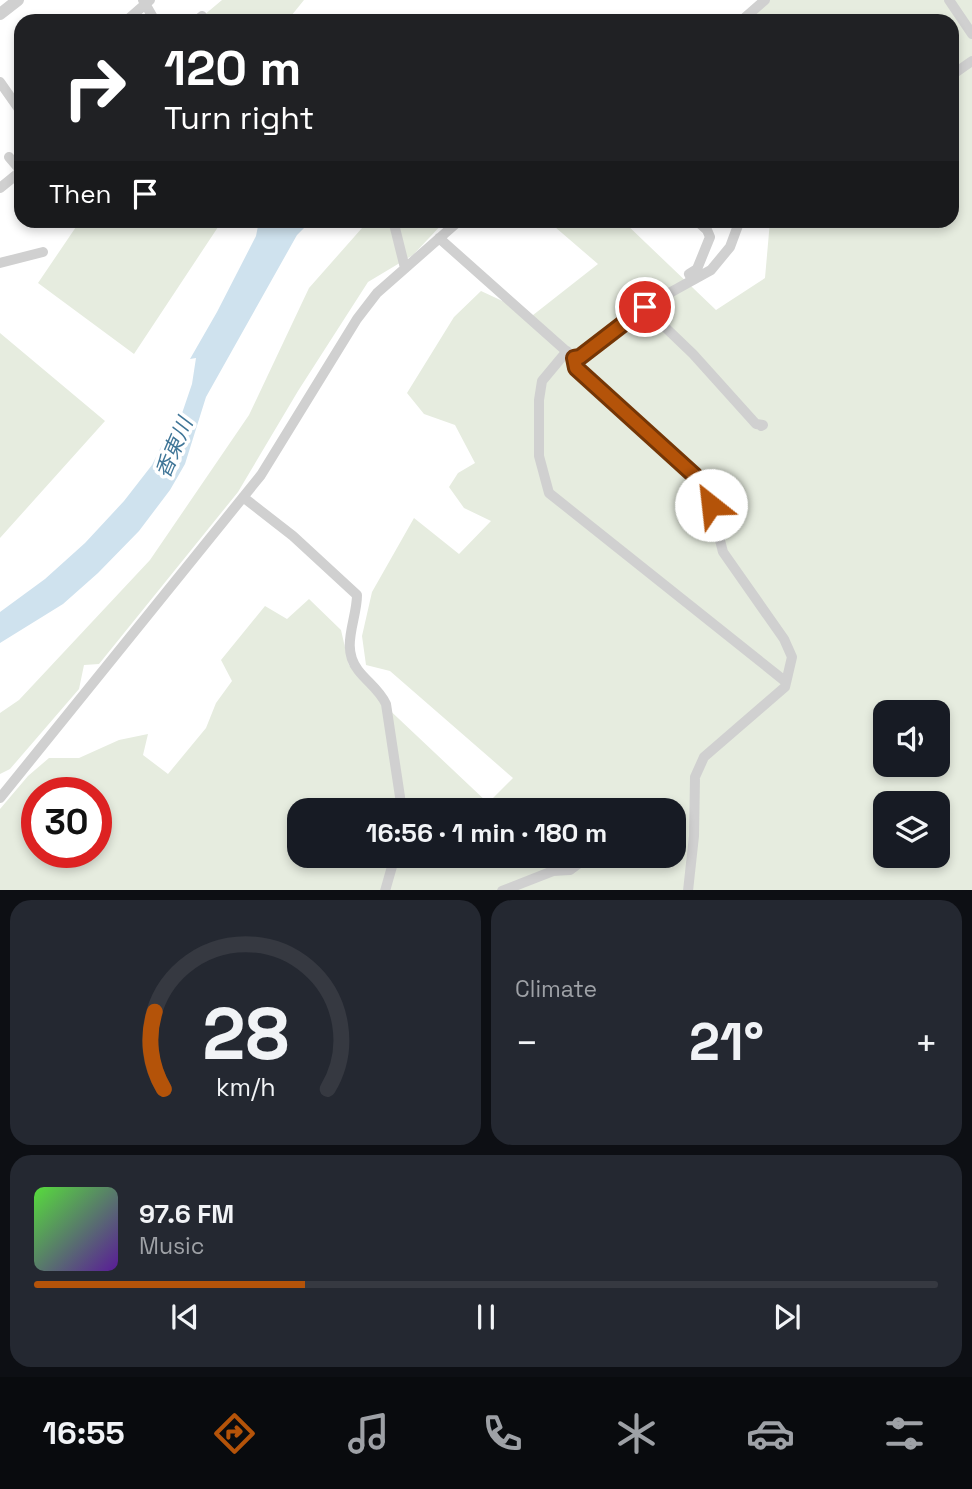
<!DOCTYPE html>
<meta charset="utf-8">
<style>
:root{--surface:#171b24;--page:#242831;--text:#f1f3f6;--muted:#9ea1a6;--line:#363941;--accent:#b45309}
body{margin:0;font-family:"Space Grotesk","Noto Sans JP",sans-serif;background:var(--page);color:var(--text);height:100vh;display:flex;flex-direction:column;font-size:26px;white-space:nowrap}
*{box-sizing:border-box;margin:0}
p{font-size:23px;color:var(--muted)}
.icon{flex:none;width:38px;height:38px;fill:none;stroke:currentColor;stroke-width:2;stroke-linecap:round;stroke-linejoin:round}
.map{position:relative;height:890px;overflow:hidden}
.drawer{display:flex;flex-direction:column;gap:10px;padding:10px;background:#0d0f14;flex:1}
.drawer>*{flex:none}
.banner{position:absolute;left:14px;top:14px;width:945px;height:214px;border-radius:21px;box-shadow:0 4px 10px #0003;background:#202124;color:#fff;overflow:hidden}
.controls{position:absolute;left:873px;top:700px;display:grid;gap:14px}
.controls a{display:grid;place-items:center;width:77px;height:77px;border-radius:14px;background:var(--surface);box-shadow:0 4px 10px #0003;font-size:35px}
.speed{position:absolute;left:21px;top:777px;display:flex;gap:14px;font-size:35px;font-weight:700;text-align:center}
.speed>*{display:grid;place-content:center;width:91px;height:91px;border-radius:50%;background:var(--surface);box-shadow:0 4px 10px #0003;line-height:1}
.speed .limit{border:10px solid #d22;background:#fff;color:#111}
.pin{position:absolute;display:grid;place-items:center;width:60px;height:60px;color:#fff;margin:-30px;border:4px solid #fff;border-radius:50%;box-shadow:0 2px 7px #0007}
.me{position:absolute;width:77px;margin:-38px;rotate:331deg;stroke-linejoin:round;filter:drop-shadow(0 0 5px #0008)}
.turn{display:flex;align-items:center;gap:24px;height:147px;padding:0 35px;font-size:32px}
.turn .icon{width:91px;height:91px;stroke-width:2.5}
.turn b{display:block;font-size:49px;line-height:60px}
.then{display:flex;align-items:center;height:66px;padding:0 35px;background:#0003;gap:14px;font-size:26px}
.big{font-size:52px;font-weight:800;line-height:1.1}
.drawer .widget{flex:1;display:flex;flex-direction:column;justify-content:center;gap:10px;min-width:0;padding:0 24px;border-radius:21px;background:var(--page)}
.drawer .dial{align-items:center;gap:0}
.dial svg{height:182px;overflow:visible;fill:none;stroke:var(--line);stroke-width:7;stroke-linecap:round;text-anchor:middle}
.dial text{fill:var(--text);stroke:none}
.song{display:flex;align-items:center;gap:21px}
.cover{width:84px;height:84px;border-radius:10px;background:linear-gradient(135deg,hsl(110 70% 55%),hsl(270 70% 35%))}
.played{height:7px;border-radius:4px;background:linear-gradient(90deg,var(--accent) 30%,var(--line) 30%)}
.keys{display:flex;justify-content:space-around;direction:ltr}
.heat{display:flex;justify-content:space-between;align-items:center;font-size:38px;direction:ltr}
.drawer .tiles{flex:1;display:grid;gap:10px;grid-template-columns:1fr 1fr}
.widget:last-child{grid-column:span 2}
.trip{position:absolute;left:287px;top:798px;width:399px;height:70px;border-radius:21px;background:var(--surface);box-shadow:0 4px 10px #0003;font-weight:800;line-height:70px;text-align:center}
.tab-bar{display:flex;height:112px;justify-content:space-around;align-items:center;background:#090b0e;color:var(--muted)}
.tab-bar .icon{width:49px;height:49px}
.tab-bar .on{color:var(--accent)}
.tab-bar b{font-size:32px;color:var(--text)}
.map>svg:first-child{display:block}
</style>
<div class="map">
<svg width="972" height="891" viewBox="0 0 972 891">
<rect width="100%" height="100%" fill="#fff"/>
<path fill="#e6ecdf" fill-rule="evenodd" d="M222,0H304L287,21L272,14L251,21H197Z
M767,0H972V890L0,891V809L28,776L49,758H79L119,740L148,734L143,755L168,774L206,728L216,703L232,681L221,660L265,606L287,619L309,599L341,630L349,665L381,702L488,803L513,778L390,671L366,665L362,636L372,592L414,518L459,554L491,521L464,508L449,487L458,473L475,463L455,425L424,414L407,393L454,317L481,291L511,305L528,319L598,264L548,221H623L716,310L765,278L770,221L952,220V21H746ZM886,712H938V765H886ZM37,793H96V852H37ZM886,803H938V856H886ZM299,810H674V856H299Z
M80,221H222L134,354L38,283Z
M392,221H445L413,255L368,282L298,391L238,492L99,664L84,665L79,689L10,769L0,774V713L19,700L150,560L249,415L309,288L362,228Z
M0,333L105,421L0,538Z"/>
<path fill="#cfe2ee" d="M259,221H321L320,225L309,223L297,235L206,397L185,464L170,490L139,531L98,573L63,604L0,643V612L45,579L85,543L124,501L152,465L163,443L171,439L177,428L192,384L196,358L190,359L217,312L256,236Z"/>
<g fill="none" stroke-linecap="round" stroke-linejoin="round">
<path stroke="#d0d0d0" stroke-width="10" d="M143,0L155,21
M949,0L972,34
M126,21L150,0
M196,21L202,16
M741,21L765,0
M952,75L972,61
M0,82L21,112
M9,157L21,171
M0,188L21,171
M393,220L405,268
M439,238L574,358L580,357L644,307L711,270L730,247L740,220
M0,263L43,252
M692,280L689,274L697,269L710,237L707,230L696,220
M644,307L693,354L756,424L763,425L761,426
M567,351L542,381L539,400V456L549,493L786,682
M574,358L576,368L694,475L711,505L723,552L784,639L792,657L785,687L704,757L695,777L694,836L688,891
M243,497L293,536L357,595C357,620 340,647 358,670C367,682 379,689 386,704L402,810
M0,798L261,475L357,319L377,293L460,220
M385,891L395,856
M502,891L553,871L570,870L586,858"/>
<path stroke="#d0d0d0" stroke-width="12" d="M0,14L18,0"/>
</g>
<g fill="none" stroke-linecap="round" stroke-linejoin="round">
<defs>
<path id="route" d="M645,307L580,357L574,358L576,368L694,475L711,505"/>
</defs>
<use href="#route" stroke="#753606" stroke-width="18"/>
<use href="#route" stroke="#b45309" stroke-width="12"/>
</g>
<g text-anchor="middle" stroke-width="7" stroke-linejoin="round" paint-order="stroke">
<g font-size="21" font-style="italic" fill="#3f7597" stroke="#fff">
<text transform="translate(174 448) rotate(-67)" y="7">香東川</text>
</g>
</g>
</svg>
<div class="controls">
<a><svg class="icon" aria-label="sound" viewBox="0 0 24 24"><path d="M4 9h4l5-4v14l-5-4H4zM17 9q2 3 0 6"/></svg></a>
<a><svg class="icon" aria-label="layers" viewBox="0 0 24 24"><path d="M12 4l9 5-9 5-9-5zM3 14l9 5 9-5"/></svg></a>
</div>
<div class="speed"><div class="limit">30</div></div>
<div class="pin" style="left:645px;top:307px;background:#d93025"><svg class="icon" aria-label="arrive" viewBox="0 0 24 24"><path d="M6 21V4h12l-3 4 3 4H6"/></svg></div>
<svg class="me" style="left:711px;top:505px" viewBox="-20 -20 40 40"><circle r="19" fill="#fff"/><path d="M0-13L10 11 0 6-10 11z" fill="#b45309"/></svg>
<div class="trip">16:56 · 1 min · 180 m</div>
<div class="banner">
<div class="turn"><svg class="icon" aria-label="right" viewBox="0 0 24 24"><path d="M7 20v-9h11M14 6l5 5-5 5"/></svg><div><b>120 m</b>Turn right</div></div>
<div class="then">Then<svg class="icon" aria-label="arrive" viewBox="0 0 24 24"><path d="M6 21V4h12l-3 4 3 4H6"/></svg></div>
</div>
</div>
<section class="drawer">
<div class="tiles">
<div class="widget dial"><svg viewBox="0 0 100 80">
<path d="M14 69A42 42 0 1 1 86 69"/>
<path d="M14 69A42 42 0 0 1 10 35" stroke="#b45309"/>
<text x="50" y="56" font-size="32" font-weight="700">28</text>
<text x="50" y="72" font-size="11">km/h</text>
</svg></div>
<div class="widget"><p>Climate</p>
<div class="heat"><a>−</a><b class="big">21°</b><a>+</a></div>
</div>
<div class="widget">
<div class="song"><i class="cover"></i><div><b>97.6 FM</b><p>Music</p></div></div>
<div class="played"></div>
<div class="keys"><svg class="icon" aria-label="previous" viewBox="0 0 24 24"><path d="M18 5L8 12l10 7zM5 5v14"/></svg><svg class="icon" aria-label="pause" viewBox="0 0 24 24"><path d="M8 5v14M16 5v14"/></svg><svg class="icon" aria-label="next" viewBox="0 0 24 24"><path d="M6 5l10 7-10 7zM19 5v14"/></svg></div>
</div>
</div>
</section>
<nav class="tab-bar">
<b>16:55</b>
<svg class="icon on" aria-label="directions" viewBox="0 0 24 24"><path d="M12 3l9 9-9 9-9-9zM9 14v-3h6M13 9l2 2-2 2"/></svg>
<svg class="icon" aria-label="music" viewBox="0 0 24 24"><path d="M9 18V5l10-2v13"/><circle cx="6" cy="18" r="3"/><circle cx="16" cy="16" r="3"/></svg>
<svg class="icon" aria-label="phone" viewBox="0 0 24 24"><path d="M5 4h4l2 5-3 2q2 4 5 5l2-3 5 2v4C11 20 4 13 5 4z"/></svg>
<svg class="icon" aria-label="climate" viewBox="0 0 24 24"><path d="M12 3v18M4 7l16 10M4 17L20 7"/></svg>
<svg class="icon" aria-label="car" viewBox="0 0 24 24"><path d="M5 17H2v-5l4-1 3-4h7l3 4 3 1v5h-3M9 17h6M6 11h13"/><circle cx="7" cy="17" r="2"/><circle cx="17" cy="17" r="2"/></svg>
<svg class="icon" aria-label="filters" viewBox="0 0 24 24"><path d="M4 7h16M4 17h16"/><circle cx="9" cy="7" r="2"/><circle cx="15" cy="17" r="2"/></svg>
</nav>
